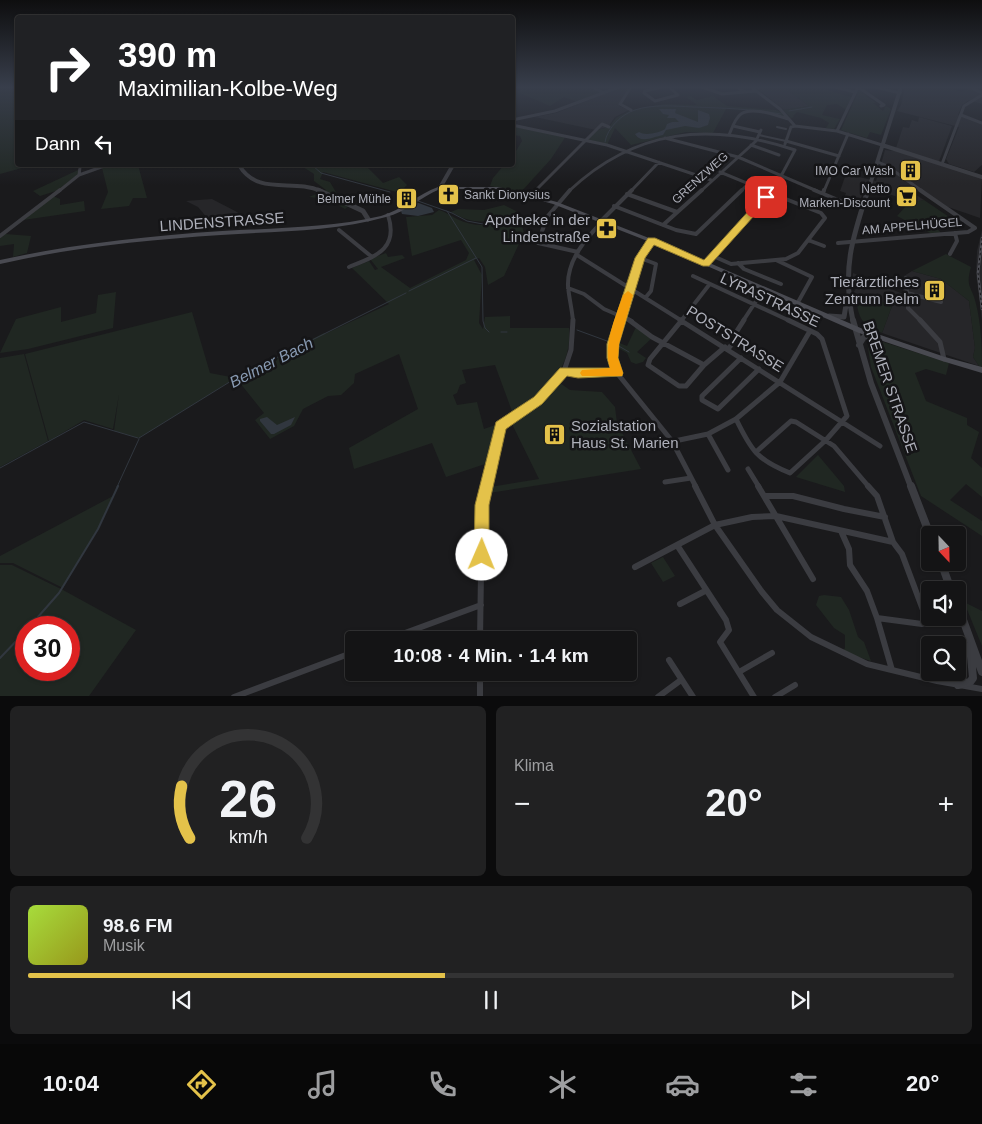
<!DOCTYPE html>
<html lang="de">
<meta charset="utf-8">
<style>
:root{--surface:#141415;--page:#212122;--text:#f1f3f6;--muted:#9d9ea0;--line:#333334;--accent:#e4c24a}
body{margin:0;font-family:Arial,sans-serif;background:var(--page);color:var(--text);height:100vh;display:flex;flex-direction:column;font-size:19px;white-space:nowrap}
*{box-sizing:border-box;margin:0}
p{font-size:16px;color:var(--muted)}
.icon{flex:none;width:28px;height:28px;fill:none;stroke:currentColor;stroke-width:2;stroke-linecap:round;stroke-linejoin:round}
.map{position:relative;height:696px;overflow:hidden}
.drawer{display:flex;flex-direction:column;gap:10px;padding:10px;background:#0b0b0c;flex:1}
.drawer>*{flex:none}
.top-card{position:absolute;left:15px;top:15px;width:500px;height:152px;border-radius:5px;box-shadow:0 1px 4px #0004,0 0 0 1px var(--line);background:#202124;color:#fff;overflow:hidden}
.needle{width:32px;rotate:158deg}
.buttons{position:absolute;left:921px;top:526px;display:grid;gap:10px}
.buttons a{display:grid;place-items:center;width:45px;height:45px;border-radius:5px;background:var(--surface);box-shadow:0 1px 4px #0004,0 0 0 1px var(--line);font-size:25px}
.speed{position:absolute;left:15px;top:616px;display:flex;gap:10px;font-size:25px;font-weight:700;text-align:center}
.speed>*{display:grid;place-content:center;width:65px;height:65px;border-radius:50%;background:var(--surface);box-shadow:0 1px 4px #0004,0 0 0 1px var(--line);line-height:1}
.speed .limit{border:8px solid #d22;background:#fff;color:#111}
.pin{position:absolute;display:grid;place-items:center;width:42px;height:42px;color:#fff;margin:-21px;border-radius:10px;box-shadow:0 2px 8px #0006}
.me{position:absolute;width:55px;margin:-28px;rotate:1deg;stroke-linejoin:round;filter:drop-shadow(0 0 4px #0008)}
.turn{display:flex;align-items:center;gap:18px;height:105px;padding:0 20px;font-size:22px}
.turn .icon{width:65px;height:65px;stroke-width:2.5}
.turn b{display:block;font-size:35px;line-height:42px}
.then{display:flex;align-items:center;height:48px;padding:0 20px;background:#0003;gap:10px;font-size:19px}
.big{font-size:38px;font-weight:800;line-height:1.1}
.drawer .tile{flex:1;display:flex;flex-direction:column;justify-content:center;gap:8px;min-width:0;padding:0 18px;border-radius:8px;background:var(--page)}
.drawer .dial{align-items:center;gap:0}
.dial svg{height:130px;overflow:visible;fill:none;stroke:var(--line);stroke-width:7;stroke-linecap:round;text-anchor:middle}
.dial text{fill:var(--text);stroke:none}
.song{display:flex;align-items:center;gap:15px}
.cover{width:60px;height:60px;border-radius:8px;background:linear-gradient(135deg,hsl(80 70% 55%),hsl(60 70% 35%))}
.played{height:5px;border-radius:2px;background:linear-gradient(90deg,var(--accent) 45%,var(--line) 45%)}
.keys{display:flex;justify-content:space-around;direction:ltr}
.heat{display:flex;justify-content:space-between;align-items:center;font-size:28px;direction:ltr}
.drawer .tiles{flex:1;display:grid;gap:10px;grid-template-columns:1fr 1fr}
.tile:last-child{grid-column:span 2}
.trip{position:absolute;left:345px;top:631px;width:292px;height:50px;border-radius:5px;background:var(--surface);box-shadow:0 1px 4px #0004,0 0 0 1px var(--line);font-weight:800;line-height:50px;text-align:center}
.tab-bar{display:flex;height:80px;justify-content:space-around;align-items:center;background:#080808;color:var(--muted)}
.tab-bar .icon{width:35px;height:35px}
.tab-bar .current{color:var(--accent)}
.tab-bar b{font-size:22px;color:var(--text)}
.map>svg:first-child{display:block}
</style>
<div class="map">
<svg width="982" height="697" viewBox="0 0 982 697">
<rect width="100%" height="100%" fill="#1a1a1c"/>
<path fill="#262629" d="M622,87H630L619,104V106L629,110L615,117L608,127L596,130L535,117L556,113Z
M768,87H784L809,106L784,110L758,89Z
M905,87H949L961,92L971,87H982V104L969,100L962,105L958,115L982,123V165L974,172L949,164L946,159L959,127L897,111L901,105Z
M919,117L952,126L938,164L982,178L980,218L948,207L923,190L913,193L924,200L909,204L905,203L895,196L865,187L858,206L843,201L846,193L840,191L846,174L876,181L885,150L895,151L903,127L909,128L912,120L918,122Z
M212,199L237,212L239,214L214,226L198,207L186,201Z
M982,230V321L976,273L977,251Z
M912,271L941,279L969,301L975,348L973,357L979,366L882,333L892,306L863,294V296L853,293L858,286L852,284L853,273L903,294L904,276Z"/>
<path fill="#202722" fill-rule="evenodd" d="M0,87H17L18,165H33L0,174Z
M525,87H588L601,92L577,102L564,97L550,106L517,92Z
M784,87H822L833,92L852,97L846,110L837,104L827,105L822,115L840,119L834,129L826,128L829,123L821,118L797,112L793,116L794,117L791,118L783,110L809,106Z
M859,90L876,103H873L883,111L886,106L891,109L881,135L870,132L867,138L841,130Z
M691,96L697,100L713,96L727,106L776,110L783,113L789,119L749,110L726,109L713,133L686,132L631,145L615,128L607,145L587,140L597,130L609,127L616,118L631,110L665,104L697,105L686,97Z
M513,125L566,136L551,159L521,192L490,186L493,178L504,165H512L513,156L522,141L520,136L513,135Z
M111,165H138L147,198H133L129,206L101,209L108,192L102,168Z
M300,165H365L383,183L399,177L407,185L404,188L409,190L404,194L323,172L320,179L330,182L337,194L355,201L345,209L327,199L309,197L326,190L314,181V174Z
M78,170V175L56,191L40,196L33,191Z
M53,196L60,199V205L84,201L85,211L23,220Z
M924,200L958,223L946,227L939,222L932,223L941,233L932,234L897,216L907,205L905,203Z
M504,205L518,212C491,222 477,227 451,212L458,209L484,210Z
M439,210C446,212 451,216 457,219C479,230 498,224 519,216L524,233L504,276L488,285L485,267L479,258L474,260L482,275L479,323L483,329L485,317L510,316V328H569C573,369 544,393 513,414L495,365L462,370L466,383L460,385L457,393L453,395L457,405L477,402L484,429L498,424L488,463L446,477L432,443L354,469L349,448L418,409L399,354L355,374L354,383L341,395L328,396L303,409L294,426L270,439L255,420L264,413L236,378L139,438L114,431L119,394L113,429L84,420L49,441L25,354L192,312L210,373L236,378L324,333L325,334L389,304L352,268L369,261L375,270L378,269L370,259L386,253L388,257L402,255L405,258L381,267L410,288L466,260L469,253L461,240L412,256L406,217L432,215Z
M5,234L31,236L27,253L13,257L14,244L0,246V238Z
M946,254L971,267C965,288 972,286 976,304C981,324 982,346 982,367L979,366L973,357L975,348L969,301L941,279L912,271Z
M116,292L113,328L28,349L0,353L16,319L61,307V322L96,313L98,295Z
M855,294L862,296L864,294L892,306L882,333C859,324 859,317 855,294Z
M636,327L652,338L637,352L646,358L643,362L636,364L631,362L627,353L616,347L617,342L627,346Z
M874,339L949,363L946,375L926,369L915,373L926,401L967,418V425L979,432L971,458L982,468V497L966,484L950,500L982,521V536L921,496L871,367L867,341Z
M24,354L48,441L0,467V358Z
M557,381L570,390L602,392L615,407L617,423L641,469L489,493L490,487L539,479L511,422L538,402Z
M818,455L844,486L845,492L796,477Z
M113,496L98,529L63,588L13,563H0V556Z
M663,557L675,576L663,582L651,563Z
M0,565H12L63,590L136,630L89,696H0ZM26,628H69V670H26Z
M824,595L841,597L849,610L858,637L864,642L871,661L842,652L845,648V635L834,628L816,605L819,596Z
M964,602L982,611V646Z"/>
<path fill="#31373f" d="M659,109H676L675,113L698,122V110L709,114L710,118L708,125L699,128L685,126L666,130L663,135C653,137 641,144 635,134L639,132C645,136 659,133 665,129L667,124L672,122H679L675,118H667L669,115L663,114Z
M416,202L432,208L434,212L418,216L402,214L401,211Z
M267,417L277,425L295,417L291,425L274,434H271L260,421V419Z"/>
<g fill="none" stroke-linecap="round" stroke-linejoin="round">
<path stroke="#31373f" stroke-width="1" d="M789,111L812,107
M605,142C607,128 622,114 635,110C653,104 674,106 693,107C723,108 752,109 781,114
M312,165L321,173L390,192
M418,201L452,213L467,221L483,224L518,214
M447,211L482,267L483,321L485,328L489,332
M409,291L476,258
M577,330L607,341
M501,332H507
M617,345L629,352
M139,438L236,378L406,293
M0,468L84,422L138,438
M117,487L139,439"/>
<path stroke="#31373f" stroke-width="2" d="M30,626L59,593L98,529L118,486
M0,658L22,635"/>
<path stroke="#3b3c41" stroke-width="2" d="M777,127L786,129
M759,135L786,141"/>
<path stroke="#3b3c41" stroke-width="3" d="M592,87L604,93
M631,87L620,104L631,110
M662,87L645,91L644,93L655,101L678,95L669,87
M702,87L722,94L756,91
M736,87L745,92
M751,87L780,109L795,126
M835,87L855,92
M858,87L884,105L881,106
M875,87L900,93
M969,87L982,93
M758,88L762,87
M961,115L982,123
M512,120L555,111L619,87
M512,125L607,145L711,180
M733,126L760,132
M795,126L837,131L882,145
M837,131L858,87
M729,135C732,128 735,118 741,114C753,106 777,116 789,119
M665,138L738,157L817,191
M786,141L839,156
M785,144L791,127L795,126
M751,145L779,155
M878,162L887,166L922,191
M942,164L964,106L982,95
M74,165L80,167L79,175
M720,172L766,191
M59,191L79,175L107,165
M535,191L602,124L609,127
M569,191C636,128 710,122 795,150L773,191
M631,191L659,162
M701,191L756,141L761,130
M741,191L748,184
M824,191L848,134"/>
<path stroke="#3b3c41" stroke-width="4" d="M570,190L547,217L538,243L578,252
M814,190L855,207
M823,193L824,190
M627,194L677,212
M530,196L536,190
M614,206L676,230L696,234L742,190
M601,221L632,190
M663,225L702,190
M339,230L372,257
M0,236L60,190
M808,240L824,246
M838,243L968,232L975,228L920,190
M950,254L957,241L955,233
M577,255L682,321
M713,256L731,264L786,259L798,253L825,218L821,213L763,190
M640,258L656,264L651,291L646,297
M776,260L812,277L797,304
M738,263L744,269L781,284
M706,264L774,190
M349,267C376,256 399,249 388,215
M693,276L790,321
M906,278L907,293
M568,288L584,294L604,309L632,321
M573,321C572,309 569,298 568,286C567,260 586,238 603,221
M620,321L640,258L652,240
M681,321L709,285
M743,321L764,289
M921,321L908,308L907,293L941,302"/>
<path stroke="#3b3c41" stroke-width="5" d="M620,320L613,344V358L617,373L672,441L696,487
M629,320L652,337L704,365
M680,320L880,446
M682,320L650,359L648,365L679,386H686L704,365L725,347
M920,320L940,342L944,359
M728,349L736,339L735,334L744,320
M741,358L702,396V400L718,409L759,369
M564,371L617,373
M736,419C751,450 757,460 790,473L826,440L847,416L822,339L817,334L788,320
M708,434L728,470
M646,447L708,434L736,419L780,382L810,331
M756,452L791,421L796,422L834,446L869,487
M748,469L759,487
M665,482L691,478
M486,487L501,426L543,395L564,371L571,350L573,320"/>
<path stroke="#3b3c41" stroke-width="6" d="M695,486L715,525L762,592L777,610L811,637L867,664L937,681L982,689
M758,486L813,579
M868,486L877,496L893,542L902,554L926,618L922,624L877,618
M765,496H793L844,509L885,517
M841,531L849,549L850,565L867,591L877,618L892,670
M677,545L726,620L729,630L720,642L754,697
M635,567L715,525L752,517L776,516L893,542
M680,604L705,591
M386,640L481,605
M480,640L482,505L487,486
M669,660L693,697
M480,672V697
M739,672L772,653
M234,697L354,652
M658,697L681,680
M775,697L795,685"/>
<path stroke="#3b3c41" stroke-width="4" d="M882,145L982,177
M239,165C258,197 293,178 321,191
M441,186L453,165
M868,191L901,87"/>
<path stroke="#3b3c41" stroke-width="5" d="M318,190L363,211L368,219
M829,316L844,317L846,305
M853,321C842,269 852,239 868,190"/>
<path stroke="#3b3c41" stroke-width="6" d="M853,320L871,383L911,487
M859,345L864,337L874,335"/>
<path stroke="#3b3c41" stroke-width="8" d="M911,486L930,535
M941,562L951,590
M958,606L982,672
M958,685L970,682L973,678L970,646"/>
<path fill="#494a51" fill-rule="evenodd" d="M438,187L440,188V189C421,197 406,212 386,217C333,232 276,231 221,235C147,240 73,247 0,264V260C73,244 147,236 222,231C275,228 329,228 381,216C402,210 418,194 438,187Z
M441,187H499L557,202L677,249L863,329L945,357L982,367V373L942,361L859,333L673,251L553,204L499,189H443L441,188Z"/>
<defs>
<path id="rail" d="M982,238L978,273L982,309"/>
</defs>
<use href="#rail" stroke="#4e4f56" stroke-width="2.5"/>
<use href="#rail" stroke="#151517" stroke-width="1" stroke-dasharray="2.5" stroke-linecap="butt"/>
</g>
<linearGradient id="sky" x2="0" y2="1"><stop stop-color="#0e0e0f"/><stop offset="0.47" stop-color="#383e4b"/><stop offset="1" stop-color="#383e4b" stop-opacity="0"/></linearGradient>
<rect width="982" height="185" fill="url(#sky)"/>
<path fill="#e4c24a" stroke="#947e30" d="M763,195L771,197L709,266H703L654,245L645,258L619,344L618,358L623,373L622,376L578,378L567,376L542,404L506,429L489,505V555L487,560L482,563L476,560L474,555L475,505L496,422L534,397L560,368H610L607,358V344L635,258L648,238H655L704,260Z"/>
<path fill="#f59e0b" d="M628,291L633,295L619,344L618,358L623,373L622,376H582L580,373L582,370L610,368C603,344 615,319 623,295Z"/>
<defs>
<symbol id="building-square" viewBox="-11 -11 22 22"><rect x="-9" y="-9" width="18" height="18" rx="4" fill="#e4c24a" stroke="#151517"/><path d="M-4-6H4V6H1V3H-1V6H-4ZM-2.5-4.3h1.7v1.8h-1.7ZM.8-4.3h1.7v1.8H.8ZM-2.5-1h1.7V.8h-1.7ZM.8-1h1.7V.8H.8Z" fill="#111"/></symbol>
<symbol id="church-square" viewBox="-11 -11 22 22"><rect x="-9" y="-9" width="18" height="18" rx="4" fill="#e4c24a" stroke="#151517"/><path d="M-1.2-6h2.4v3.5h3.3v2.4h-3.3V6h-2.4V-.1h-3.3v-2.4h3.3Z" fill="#111"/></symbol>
<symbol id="supermarket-square" viewBox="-11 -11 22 22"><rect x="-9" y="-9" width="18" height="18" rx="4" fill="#e4c24a" stroke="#151517"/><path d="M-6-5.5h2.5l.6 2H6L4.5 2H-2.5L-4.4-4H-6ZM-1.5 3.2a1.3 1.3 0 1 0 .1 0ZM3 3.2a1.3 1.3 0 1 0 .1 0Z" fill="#111"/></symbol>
<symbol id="pharmacy-square" viewBox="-11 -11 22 22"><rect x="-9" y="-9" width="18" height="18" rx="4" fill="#e4c24a" stroke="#151517"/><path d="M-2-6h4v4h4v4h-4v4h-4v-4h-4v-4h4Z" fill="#111"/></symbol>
</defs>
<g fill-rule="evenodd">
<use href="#building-square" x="898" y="158" width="25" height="25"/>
<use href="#church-square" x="436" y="182" width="25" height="25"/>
<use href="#supermarket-square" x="894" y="184" width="25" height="25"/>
<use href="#building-square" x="394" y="186" width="25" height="25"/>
<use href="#pharmacy-square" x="594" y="216" width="25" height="25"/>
<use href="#building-square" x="922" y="278" width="25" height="25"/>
<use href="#building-square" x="542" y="422" width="25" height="25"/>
</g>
<g text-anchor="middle" stroke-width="5" stroke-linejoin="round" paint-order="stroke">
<g font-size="12" fill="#aeb0ba" stroke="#151517" text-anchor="end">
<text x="894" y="175">IMO Car Wash</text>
<text x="890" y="193">Netto<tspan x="890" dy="14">Marken-Discount</tspan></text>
<text x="464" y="199" text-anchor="start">Sankt Dionysius</text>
<text x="391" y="203">Belmer Mühle</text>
</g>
<g font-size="12" fill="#aeb0ba" stroke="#151517">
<text transform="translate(700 178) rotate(-42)" y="4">GRENZWEG</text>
<text transform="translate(912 226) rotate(-5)" y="4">AM APPELHÜGEL</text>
</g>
<g font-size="15" fill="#aeb0ba" stroke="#151517" text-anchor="end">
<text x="590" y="225">Apotheke in der<tspan x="590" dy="17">Lindenstraße</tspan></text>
<text x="919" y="287">Tierärztliches<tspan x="919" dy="17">Zentrum Belm</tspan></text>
<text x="571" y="431" text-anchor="start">Sozialstation<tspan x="571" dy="17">Haus St. Marien</tspan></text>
</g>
<g font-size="15" fill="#aeb0ba" stroke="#151517">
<text transform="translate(222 222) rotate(-4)" y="5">LINDENSTRASSE</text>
<text transform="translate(770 300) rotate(25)" y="5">LYRASTRASSE</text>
<text transform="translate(735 339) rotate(32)" y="5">POSTSTRASSE</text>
<text transform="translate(890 387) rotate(71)" y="5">BREMER STRASSE</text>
</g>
<g font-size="16" font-style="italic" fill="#889ab2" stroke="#151517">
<text transform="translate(271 362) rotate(-27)" y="6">Belmer Bach</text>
</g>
</g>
</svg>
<div class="buttons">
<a><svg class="needle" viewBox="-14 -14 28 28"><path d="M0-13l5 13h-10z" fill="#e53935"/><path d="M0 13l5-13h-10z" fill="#9d9ea0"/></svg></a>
<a><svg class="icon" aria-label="sound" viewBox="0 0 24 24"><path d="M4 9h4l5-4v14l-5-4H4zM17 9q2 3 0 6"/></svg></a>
<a><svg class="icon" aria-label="search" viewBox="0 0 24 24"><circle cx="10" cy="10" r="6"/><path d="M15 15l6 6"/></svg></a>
</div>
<div class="speed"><div class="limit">30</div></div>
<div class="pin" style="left:766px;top:197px;background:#d93025"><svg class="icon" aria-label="arrive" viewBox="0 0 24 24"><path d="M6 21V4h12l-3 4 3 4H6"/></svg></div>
<svg class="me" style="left:482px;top:555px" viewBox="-20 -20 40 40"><circle r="19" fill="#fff"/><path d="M0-13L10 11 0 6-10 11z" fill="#e4c24a"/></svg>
<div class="trip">10:08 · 4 Min. · 1.4 km</div>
<div class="top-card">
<div class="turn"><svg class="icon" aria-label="right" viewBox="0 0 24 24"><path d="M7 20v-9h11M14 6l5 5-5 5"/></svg><div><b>390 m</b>Maximilian-Kolbe-Weg</div></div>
<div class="then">Dann<svg class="icon" aria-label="left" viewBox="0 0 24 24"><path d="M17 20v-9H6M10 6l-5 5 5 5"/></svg></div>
</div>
</div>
<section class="drawer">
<div class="tiles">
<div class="tile dial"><svg viewBox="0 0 100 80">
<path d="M14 69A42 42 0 1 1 86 69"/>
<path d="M14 69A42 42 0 0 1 9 37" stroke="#e4c24a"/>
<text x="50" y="56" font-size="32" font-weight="700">26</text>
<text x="50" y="72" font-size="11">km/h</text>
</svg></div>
<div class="tile"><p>Klima</p>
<div class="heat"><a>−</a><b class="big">20°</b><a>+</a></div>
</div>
<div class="tile">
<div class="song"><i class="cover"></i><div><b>98.6 FM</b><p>Musik</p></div></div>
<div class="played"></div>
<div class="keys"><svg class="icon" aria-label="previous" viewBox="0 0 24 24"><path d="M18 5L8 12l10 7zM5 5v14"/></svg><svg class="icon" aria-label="pause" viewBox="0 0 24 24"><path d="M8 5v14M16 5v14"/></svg><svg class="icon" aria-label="next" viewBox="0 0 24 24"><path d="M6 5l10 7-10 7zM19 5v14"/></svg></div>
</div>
</div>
</section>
<nav class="tab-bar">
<b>10:04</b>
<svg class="icon current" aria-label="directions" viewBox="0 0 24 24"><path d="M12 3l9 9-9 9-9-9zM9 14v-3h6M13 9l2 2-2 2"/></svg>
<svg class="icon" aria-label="music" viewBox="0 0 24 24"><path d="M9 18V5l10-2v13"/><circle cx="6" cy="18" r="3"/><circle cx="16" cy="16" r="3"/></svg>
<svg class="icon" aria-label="phone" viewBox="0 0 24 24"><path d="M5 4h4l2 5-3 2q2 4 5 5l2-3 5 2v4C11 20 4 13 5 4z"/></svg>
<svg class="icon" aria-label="climate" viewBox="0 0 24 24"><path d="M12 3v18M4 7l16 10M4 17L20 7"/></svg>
<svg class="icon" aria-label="car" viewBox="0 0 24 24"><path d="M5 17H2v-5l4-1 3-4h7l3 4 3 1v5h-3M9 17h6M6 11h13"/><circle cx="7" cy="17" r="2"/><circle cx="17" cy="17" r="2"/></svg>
<svg class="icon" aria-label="filters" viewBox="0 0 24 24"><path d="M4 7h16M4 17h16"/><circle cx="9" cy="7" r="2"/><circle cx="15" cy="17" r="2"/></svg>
<b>20°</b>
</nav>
